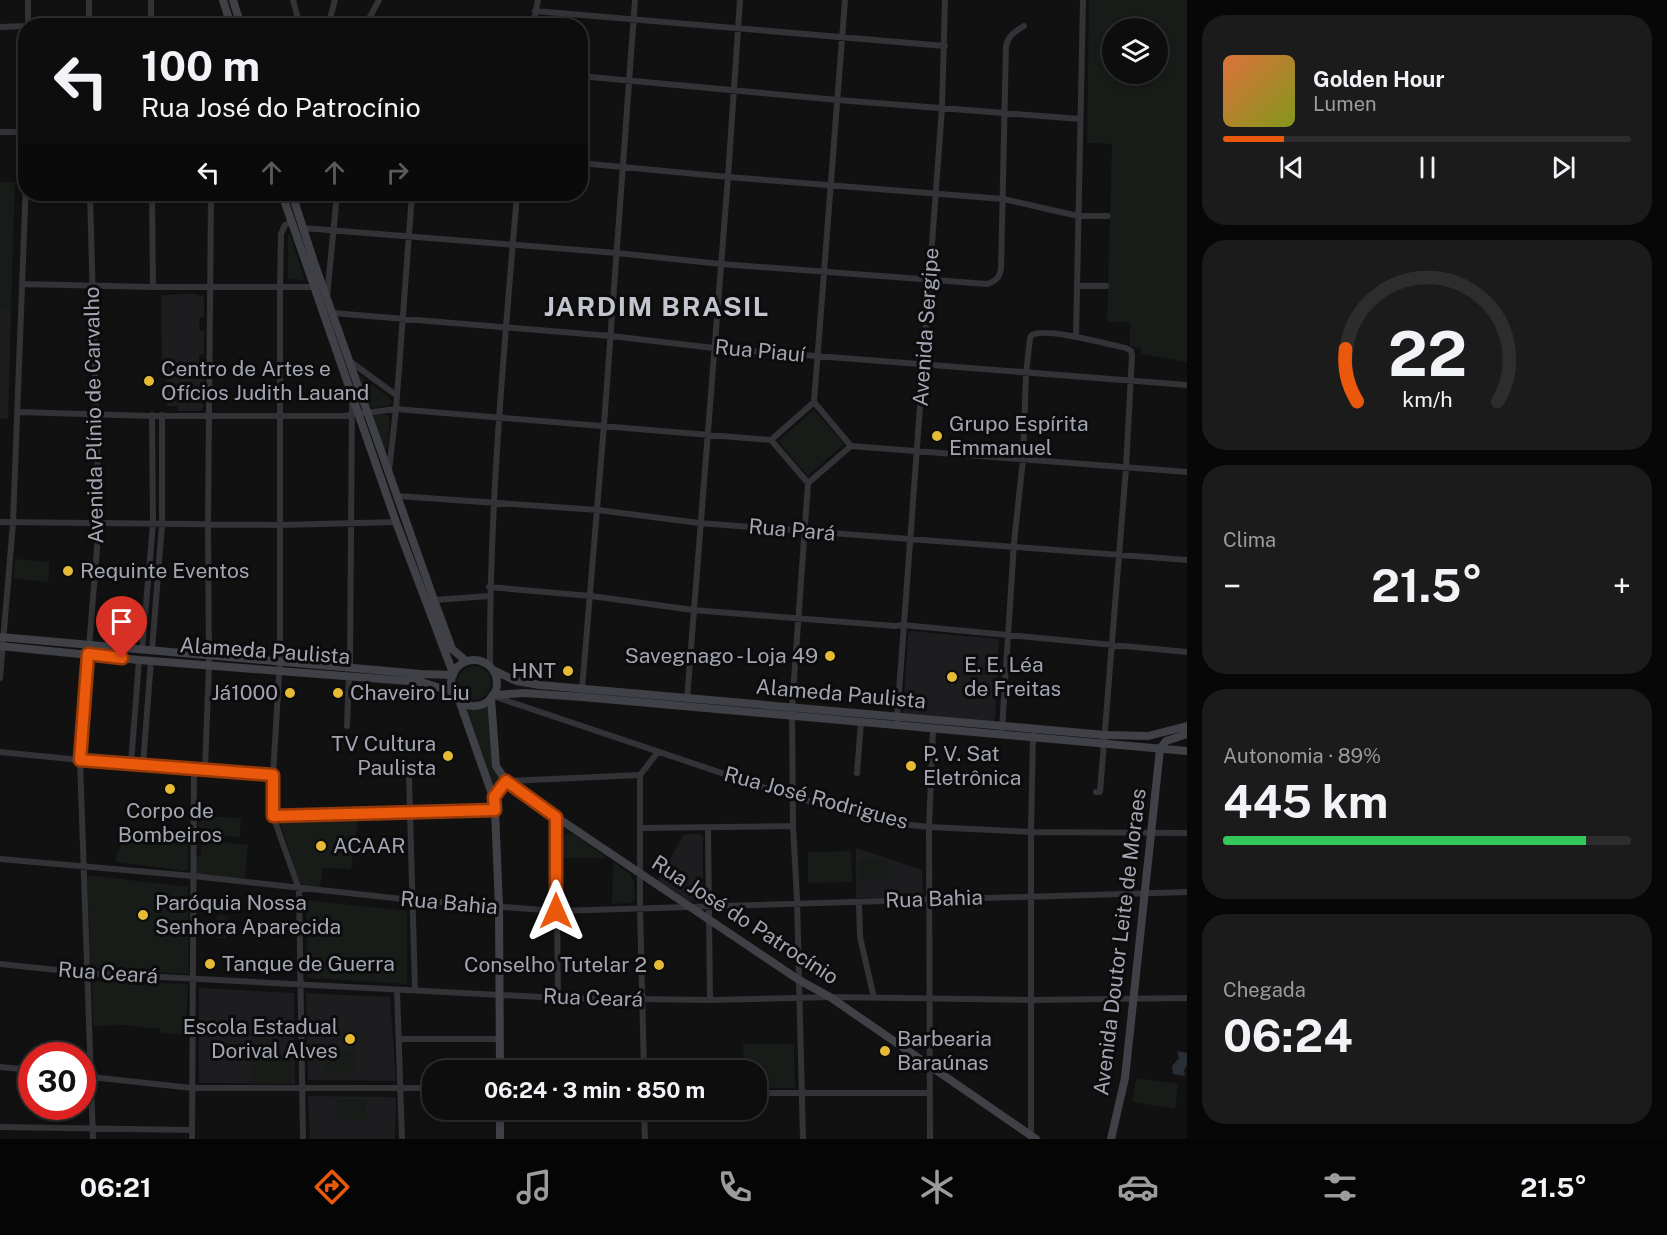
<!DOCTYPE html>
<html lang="pt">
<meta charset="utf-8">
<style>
:root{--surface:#0d0d0e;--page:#1b1b1c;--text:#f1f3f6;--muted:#9a9c9e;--line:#2d2d2e;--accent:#ea580c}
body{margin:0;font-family:"Public Sans",sans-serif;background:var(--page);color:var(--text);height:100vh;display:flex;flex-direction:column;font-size:22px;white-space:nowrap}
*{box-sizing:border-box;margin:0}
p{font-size:20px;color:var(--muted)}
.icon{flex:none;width:33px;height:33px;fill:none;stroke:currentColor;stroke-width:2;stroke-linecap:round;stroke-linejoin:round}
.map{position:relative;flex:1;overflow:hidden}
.sheet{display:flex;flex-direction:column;gap:15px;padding:15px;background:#070708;width:480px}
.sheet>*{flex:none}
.banner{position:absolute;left:18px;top:18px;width:570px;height:183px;border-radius:24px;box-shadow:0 3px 9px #0003,0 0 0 2px var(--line);background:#0d0d0e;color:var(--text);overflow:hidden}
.controls{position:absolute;left:1102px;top:18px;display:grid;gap:12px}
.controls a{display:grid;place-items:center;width:66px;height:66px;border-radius:50%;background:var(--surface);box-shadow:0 3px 9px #0003,0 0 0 2px var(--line);font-size:30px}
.speed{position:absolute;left:18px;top:1042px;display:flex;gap:12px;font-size:30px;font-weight:700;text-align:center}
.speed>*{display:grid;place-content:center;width:78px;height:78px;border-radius:50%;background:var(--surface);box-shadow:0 3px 9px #0003,0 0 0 2px var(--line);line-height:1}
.speed .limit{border:9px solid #d22;background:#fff;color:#111}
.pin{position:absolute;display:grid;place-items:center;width:51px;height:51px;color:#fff;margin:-62px -26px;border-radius:50% 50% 50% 0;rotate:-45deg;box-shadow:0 0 6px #0007}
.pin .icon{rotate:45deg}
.me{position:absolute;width:66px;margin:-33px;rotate:0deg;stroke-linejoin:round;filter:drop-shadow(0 0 4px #0008)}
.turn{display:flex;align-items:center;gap:21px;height:126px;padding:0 24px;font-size:27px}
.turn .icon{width:78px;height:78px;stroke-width:2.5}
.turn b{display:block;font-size:42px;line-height:51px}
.lanes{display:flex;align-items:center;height:57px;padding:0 24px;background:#0003;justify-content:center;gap:30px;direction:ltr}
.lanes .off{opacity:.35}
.big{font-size:45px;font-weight:700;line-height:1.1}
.sheet .card{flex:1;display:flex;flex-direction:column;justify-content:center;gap:9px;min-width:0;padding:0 21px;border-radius:24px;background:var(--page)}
.sheet .dial{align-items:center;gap:0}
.dial svg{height:156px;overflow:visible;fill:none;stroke:var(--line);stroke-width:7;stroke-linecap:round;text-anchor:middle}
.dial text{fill:var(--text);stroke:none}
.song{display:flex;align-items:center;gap:18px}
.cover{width:72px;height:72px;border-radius:9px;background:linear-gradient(135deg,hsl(20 70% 55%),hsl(70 70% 35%))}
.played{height:6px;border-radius:3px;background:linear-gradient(90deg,var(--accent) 15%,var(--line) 15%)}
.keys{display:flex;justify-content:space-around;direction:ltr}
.heat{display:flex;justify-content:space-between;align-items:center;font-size:33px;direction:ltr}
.charge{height:9px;border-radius:4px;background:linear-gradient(90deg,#34c759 89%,var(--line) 0)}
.trip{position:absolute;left:422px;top:1060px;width:345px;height:60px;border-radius:24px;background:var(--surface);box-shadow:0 3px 9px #0003,0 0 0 2px var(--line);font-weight:700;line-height:60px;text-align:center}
.tabs{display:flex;height:96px;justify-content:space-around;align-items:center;background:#050506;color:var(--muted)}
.tabs .icon{width:42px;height:42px}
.tabs .active{color:var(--accent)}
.tabs b{font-size:27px;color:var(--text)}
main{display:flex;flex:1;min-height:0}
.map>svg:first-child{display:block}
</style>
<main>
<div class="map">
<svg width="1187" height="1139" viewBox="0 0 1187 1139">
<rect width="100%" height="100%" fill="#111112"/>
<path fill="#1d1d1f" d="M192,294L203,296L204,300V317L199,318L200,331H204V354L199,355L200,372H205L203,408L200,411H178V406H167L166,373H162L161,295Z
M0,310H11L8,419L0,418Z
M910,631L999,639L995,719L994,723L905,715L903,713L908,635Z
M684,834H700L703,836V899L699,902L689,901L658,881Z
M856,848L922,870L923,897L856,898Z
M199,988L294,993L295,1084L199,1083Z
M306,993L390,997L396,1081L308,1080Z
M308,1096L396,1097L395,1139H310Z"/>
<path fill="#171c18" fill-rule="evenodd" d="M1089,0H1187V362L1141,354V348L1130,346V322H1107L1112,144L1087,143ZM1113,28H1158V74H1113Z
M0,182H15L11,310H0Z
M288,234H290L305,280L288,279Z
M359,375L388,397L392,401L390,405L374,408L369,406Z
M814,410L844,444L808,476L778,441Z
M386,414L390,418L388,447L385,451L373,417L374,415Z
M15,559L50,562L48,582L13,578Z
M457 683a17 17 0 1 1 34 0a17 17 0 1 1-34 0Z
M490,705L500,779L499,784L493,787L466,709L479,710Z
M199,816L241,818L240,837L198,835Z
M281,820H358L351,869L323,868L320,887L304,886L300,882L280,823Z
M125,831L188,835V871L115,862Z
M567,833L573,834L607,858H561V839Z
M201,840L248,845L245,879L195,874V856H201Z
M851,851L852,882L808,883V852Z
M885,858L889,860V879L859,880V859Z
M613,862C631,874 635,875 635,898L630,903L612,904Z
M87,875L188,887L189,974L91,968Z
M306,900L407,911V984L307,978Z
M217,915L228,916L226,938H216Z
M92,981L188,984L186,1035L161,1033L160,1029L124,1025L93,1026Z
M743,1044H794L795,1088H756V1071H744Z
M355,1050V1073H325V1051Z
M252,1059H292V1083H252Z
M1136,1078L1178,1084L1175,1109L1132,1102Z
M337,1099H366L367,1120H337Z"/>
<path fill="#282e35" d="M1177,1051L1187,1053V1065L1184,1070L1185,1076L1173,1074L1172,1066L1179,1058Z"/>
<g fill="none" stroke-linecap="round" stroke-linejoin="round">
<path stroke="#323237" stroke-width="6" d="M293,0L300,26
M535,11L945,46
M28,26V0
M89,26V0
M151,26V0
M328,26L335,0
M365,26L379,0
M533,26L538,0
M0,27L26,26
M580,76L838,100L1080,119
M0,132H26
M580,163L728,177L1003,199L1078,216H1108
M90,194L99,523L80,760L93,1139
M152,194L153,287
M291,222L285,225L281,234L280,287V660L273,775V816L299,889L303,1139
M303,228L617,253L721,264L987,284C996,281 999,278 1001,269L1006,46C1009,35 1014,32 1024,26
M22,284L153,287H313
M1078,286H1106
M327,297L337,194
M333,313L611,336L714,348L1187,385
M1076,337L1083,0
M351,362L396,395
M18,412L151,416H343L396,409L771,440
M771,440L808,483L792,708L793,826L797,899L803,1139
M771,440L814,402L845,0
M851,446L1187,472
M389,471L396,409L412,194
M808,483L851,446L814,402
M397,496L598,510L699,523L1187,560
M0,522L280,525L396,522
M489,587L591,596L693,610L895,626L903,625L1187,652
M434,600L489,596
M142,650L153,524L152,415
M152,650L162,524V415
M350,667L352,401
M490,667C489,509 504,351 517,194
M0,678L13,523L26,181
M582,690L604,425L635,0
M493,696L793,797L893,823L929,827L1031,832L1187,833
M687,699L728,177L740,0
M897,719L942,108L945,0
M347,726L349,676
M1002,729L1014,543L1023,459L1026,374L1030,338L1032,335C1046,327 1107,344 1126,348L1131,351L1132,355L1126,468L1100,792H1096
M0,752L80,760L273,775
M131,764L139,660
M143,765L151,660
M205,769L209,665L208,525L211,194
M857,773L861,722
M409,777L415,990
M506,781L640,775
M273,816L495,810
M556,817L558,998
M641,828L793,826
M708,828L710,1000
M0,859L193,876L412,900L556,911L1187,892
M859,903L860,937L874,998
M0,964L86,973L558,998L710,1000L830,997L1032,1000L1187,998
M397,990L402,1139
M399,1039H499
M0,1067L32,1070
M644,1071L640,909V775L658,752
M82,1076L192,1088H432
M756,1093H930
M644,1110L645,1139
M0,1127L191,1130
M1031,1138V832L1033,735
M192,1139L194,769
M930,1139L929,827L933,729"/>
<path stroke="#404147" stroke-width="8" d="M223,0L231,26
M233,0L241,26
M282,194L396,522L453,673
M292,194L314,262L434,600L452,649L466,661
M0,637L421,674L453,675
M0,646L139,660L421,682L453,692
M451 683a23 23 0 1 1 46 0a23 23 0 1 1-46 0Z
M493,670L516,681L540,685L1105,735L1148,736L1187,726
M493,695L525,693L582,697L1187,751
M491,698L496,766L506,781L531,800L799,980L830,997L1036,1139
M459,700L493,797L495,810L499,907L500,1071
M493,797L506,781
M500,1110V1139
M1111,1139L1125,1078L1160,749L1166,741L1187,734"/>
</g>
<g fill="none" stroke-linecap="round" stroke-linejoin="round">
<defs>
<path id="route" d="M122,658L88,654L80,760L273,775V816L495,810L494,797L506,781L556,817V911"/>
</defs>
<use href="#route" stroke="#983908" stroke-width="15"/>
<use href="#route" stroke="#ea580c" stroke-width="10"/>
</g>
<g fill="#e5ba35" stroke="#0c0c0d" stroke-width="2">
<circle cx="149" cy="381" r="6"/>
<circle cx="937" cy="436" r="6"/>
<circle cx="68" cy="571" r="6"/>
<circle cx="830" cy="656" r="6"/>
<circle cx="568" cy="671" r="6"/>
<circle cx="952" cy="677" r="6"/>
<circle cx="290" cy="693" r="6"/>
<circle cx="338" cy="693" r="6"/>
<circle cx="448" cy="756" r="6"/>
<circle cx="911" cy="766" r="6"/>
<circle cx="170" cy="789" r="6"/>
<circle cx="321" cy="846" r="6"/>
<circle cx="143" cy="915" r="6"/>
<circle cx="210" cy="964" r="6"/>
<circle cx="659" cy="965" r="6"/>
<circle cx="350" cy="1039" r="6"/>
<circle cx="885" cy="1051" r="6"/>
</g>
<g text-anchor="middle" stroke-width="6" stroke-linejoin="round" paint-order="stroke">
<g font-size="21" fill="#a3a6b2" stroke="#0c0c0d">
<text transform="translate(926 327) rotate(-86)" y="7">Avenida Sergipe</text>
<text transform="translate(760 351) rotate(5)" y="7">Rua Piauí</text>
<text transform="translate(94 415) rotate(-91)" y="7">Avenida Plínio de Carvalho</text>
<text transform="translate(792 530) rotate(5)" y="7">Rua Pará</text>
<text transform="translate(265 651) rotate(4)" y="7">Alameda Paulista</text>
<text transform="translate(841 694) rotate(5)" y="7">Alameda Paulista</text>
<text transform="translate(816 798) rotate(15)" y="7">Rua José Rodrigues</text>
<text transform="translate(934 899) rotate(-2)" y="7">Rua Bahia</text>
<text transform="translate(449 903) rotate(5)" y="7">Rua Bahia</text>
<text transform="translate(745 920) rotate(33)" y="7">Rua José do Patrocínio</text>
<text transform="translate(1120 942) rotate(-83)" y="7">Avenida Doutor Leite de Moraes</text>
<text transform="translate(108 973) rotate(4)" y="7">Rua Ceará</text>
<text transform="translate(593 998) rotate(2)" y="7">Rua Ceará</text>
</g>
<g font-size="21" fill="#a3a6b2" stroke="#0c0c0d" text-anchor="start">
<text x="161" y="376">Centro de Artes e<tspan x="161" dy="24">Ofícios Judith Lauand</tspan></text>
<text x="949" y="431">Grupo Espírita<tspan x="949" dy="24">Emmanuel</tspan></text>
<text x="80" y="578">Requinte Eventos</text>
<text x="818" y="663" text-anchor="end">Savegnago - Loja 49</text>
<text x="964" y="672">E. E. Léa<tspan x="964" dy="24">de Freitas</tspan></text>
<text x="556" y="678" text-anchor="end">HNT</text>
<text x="278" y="700" text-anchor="end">Já1000</text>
<text x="350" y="700">Chaveiro Liu</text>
<text x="436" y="751" text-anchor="end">TV Cultura<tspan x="436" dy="24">Paulista</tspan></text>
<text x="923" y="761">P. V. Sat<tspan x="923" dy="24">Eletrônica</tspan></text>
<text x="170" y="818" text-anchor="middle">Corpo de<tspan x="170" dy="24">Bombeiros</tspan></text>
<text x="333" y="853">ACAAR</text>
<text x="155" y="910">Paróquia Nossa<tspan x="155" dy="24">Senhora Aparecida</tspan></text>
<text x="222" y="971">Tanque de Guerra</text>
<text x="647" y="972" text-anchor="end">Conselho Tutelar 2</text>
<text x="338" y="1034" text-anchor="end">Escola Estadual<tspan x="338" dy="24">Dorival Alves</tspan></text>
<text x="897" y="1046">Barbearia<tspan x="897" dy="24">Baraúnas</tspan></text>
</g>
<g font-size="27" font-weight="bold" letter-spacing="1.5" fill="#c3c5ce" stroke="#0c0c0d">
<text x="657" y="316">JARDIM BRASIL</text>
</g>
</g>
</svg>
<div class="controls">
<a><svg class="icon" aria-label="layers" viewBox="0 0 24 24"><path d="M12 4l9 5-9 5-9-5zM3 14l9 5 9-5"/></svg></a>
</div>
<div class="speed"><div class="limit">30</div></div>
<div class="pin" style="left:122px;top:658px;background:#d93025"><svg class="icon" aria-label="arrive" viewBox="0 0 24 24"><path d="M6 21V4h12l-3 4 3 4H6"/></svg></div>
<svg class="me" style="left:556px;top:911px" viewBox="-20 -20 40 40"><path d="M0-17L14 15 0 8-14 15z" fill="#ea580c" stroke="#fff" stroke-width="4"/></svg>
<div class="trip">06:24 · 3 min · 850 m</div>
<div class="banner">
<div class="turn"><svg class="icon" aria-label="left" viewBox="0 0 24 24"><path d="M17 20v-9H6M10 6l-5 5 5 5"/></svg><div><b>100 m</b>Rua José do Patrocínio</div></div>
<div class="lanes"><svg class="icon" aria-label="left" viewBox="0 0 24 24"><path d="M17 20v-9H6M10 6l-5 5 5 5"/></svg><svg class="icon off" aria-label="ahead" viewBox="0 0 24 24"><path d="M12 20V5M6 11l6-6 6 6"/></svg><svg class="icon off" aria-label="ahead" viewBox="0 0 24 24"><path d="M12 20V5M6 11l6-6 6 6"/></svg><svg class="icon off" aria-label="right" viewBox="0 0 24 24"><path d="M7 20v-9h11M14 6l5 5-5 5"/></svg></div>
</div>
</div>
<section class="sheet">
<div class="card">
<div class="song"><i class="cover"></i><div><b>Golden Hour</b><p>Lumen</p></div></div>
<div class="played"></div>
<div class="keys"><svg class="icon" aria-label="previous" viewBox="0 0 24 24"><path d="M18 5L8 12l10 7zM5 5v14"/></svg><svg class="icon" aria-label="pause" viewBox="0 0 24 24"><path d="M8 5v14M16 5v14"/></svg><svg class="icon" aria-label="next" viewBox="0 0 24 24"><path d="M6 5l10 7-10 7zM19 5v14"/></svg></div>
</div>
<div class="card dial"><svg viewBox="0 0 100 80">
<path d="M14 69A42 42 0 1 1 86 69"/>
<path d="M14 69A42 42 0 0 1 8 42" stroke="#ea580c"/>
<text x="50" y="56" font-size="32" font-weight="700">22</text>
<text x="50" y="72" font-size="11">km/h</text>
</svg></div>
<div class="card"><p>Clima</p>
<div class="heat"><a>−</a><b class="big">21.5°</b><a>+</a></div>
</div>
<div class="card"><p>Autonomia · 89%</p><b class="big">445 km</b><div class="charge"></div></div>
<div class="card"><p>Chegada</p><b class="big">06:24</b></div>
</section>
</main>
<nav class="tabs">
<b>06:21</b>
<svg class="icon active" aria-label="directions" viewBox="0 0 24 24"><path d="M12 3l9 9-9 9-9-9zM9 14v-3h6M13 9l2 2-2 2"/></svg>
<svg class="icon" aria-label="music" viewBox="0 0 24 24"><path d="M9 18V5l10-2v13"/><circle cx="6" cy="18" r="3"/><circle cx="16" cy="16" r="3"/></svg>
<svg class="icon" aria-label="phone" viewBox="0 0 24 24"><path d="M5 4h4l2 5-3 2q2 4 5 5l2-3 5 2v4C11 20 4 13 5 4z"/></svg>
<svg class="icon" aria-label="climate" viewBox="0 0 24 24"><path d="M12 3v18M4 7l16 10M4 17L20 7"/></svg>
<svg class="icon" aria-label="car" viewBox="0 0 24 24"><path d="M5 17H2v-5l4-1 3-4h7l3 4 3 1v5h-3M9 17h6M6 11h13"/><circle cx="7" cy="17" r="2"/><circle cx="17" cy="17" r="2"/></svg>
<svg class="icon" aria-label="filters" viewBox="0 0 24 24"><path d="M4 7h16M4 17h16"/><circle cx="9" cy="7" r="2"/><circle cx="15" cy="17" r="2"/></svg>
<b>21.5°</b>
</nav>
